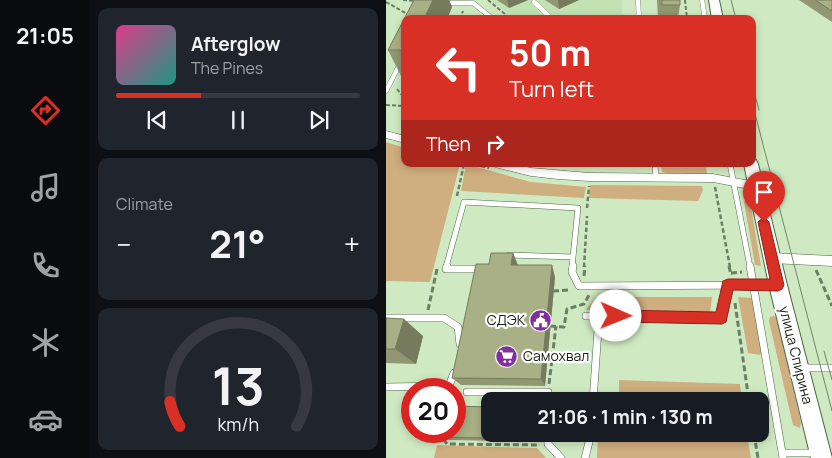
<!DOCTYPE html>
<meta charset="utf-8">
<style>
:root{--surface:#171b24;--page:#20242c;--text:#f1f3f6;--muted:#9ea1a6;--line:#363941;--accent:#d93025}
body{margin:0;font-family:Manrope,sans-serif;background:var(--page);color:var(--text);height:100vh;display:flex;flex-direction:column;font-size:19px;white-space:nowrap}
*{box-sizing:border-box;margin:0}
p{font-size:16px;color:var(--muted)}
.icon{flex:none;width:28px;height:28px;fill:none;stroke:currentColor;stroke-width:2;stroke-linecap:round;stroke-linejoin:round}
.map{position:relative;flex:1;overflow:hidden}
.sheet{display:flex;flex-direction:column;gap:8px;padding:8px;background:#0d0f14;width:296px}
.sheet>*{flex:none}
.hud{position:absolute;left:15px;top:15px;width:355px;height:152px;border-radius:10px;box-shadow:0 2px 8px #0003;background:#d93025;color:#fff;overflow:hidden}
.speed{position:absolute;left:15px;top:378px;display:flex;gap:10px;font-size:25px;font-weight:700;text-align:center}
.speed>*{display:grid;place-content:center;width:65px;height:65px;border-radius:50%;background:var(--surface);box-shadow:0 2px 8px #0003;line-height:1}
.speed .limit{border:8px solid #d22;background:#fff;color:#111}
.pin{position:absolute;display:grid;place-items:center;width:42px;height:42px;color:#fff;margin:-51px -21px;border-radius:50% 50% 50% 0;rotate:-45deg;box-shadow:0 0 5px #0007}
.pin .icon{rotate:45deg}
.me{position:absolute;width:55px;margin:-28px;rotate:91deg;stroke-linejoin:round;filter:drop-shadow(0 0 4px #0008)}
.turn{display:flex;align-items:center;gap:18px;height:105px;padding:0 25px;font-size:22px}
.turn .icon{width:65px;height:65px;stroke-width:2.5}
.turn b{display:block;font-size:35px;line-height:42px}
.then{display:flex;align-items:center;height:48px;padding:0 25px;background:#0003;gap:10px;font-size:19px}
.big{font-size:38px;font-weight:700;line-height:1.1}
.sheet .card{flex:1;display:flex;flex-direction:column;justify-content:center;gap:8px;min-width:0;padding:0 18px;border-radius:10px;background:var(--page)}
.sheet .dial{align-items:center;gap:0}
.dial svg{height:130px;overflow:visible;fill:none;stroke:var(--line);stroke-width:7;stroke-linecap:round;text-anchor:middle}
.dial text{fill:var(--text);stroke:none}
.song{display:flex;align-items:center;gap:15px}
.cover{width:60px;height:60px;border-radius:8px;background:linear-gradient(135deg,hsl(330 70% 55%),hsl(170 70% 35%))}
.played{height:5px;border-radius:2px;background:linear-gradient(90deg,var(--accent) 35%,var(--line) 35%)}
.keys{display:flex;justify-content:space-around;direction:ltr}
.heat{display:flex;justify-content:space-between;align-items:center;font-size:28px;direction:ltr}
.trip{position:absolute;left:95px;top:392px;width:288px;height:50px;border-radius:10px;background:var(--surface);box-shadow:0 2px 8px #0003;font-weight:700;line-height:50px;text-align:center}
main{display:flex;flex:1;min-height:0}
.menu{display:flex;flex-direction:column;width:90px;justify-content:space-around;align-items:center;background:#090b0e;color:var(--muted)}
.menu .icon{width:35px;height:35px}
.menu .on{color:var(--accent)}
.menu b{font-size:22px;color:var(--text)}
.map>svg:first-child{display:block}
</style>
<main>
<nav class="menu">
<b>21:05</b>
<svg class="icon on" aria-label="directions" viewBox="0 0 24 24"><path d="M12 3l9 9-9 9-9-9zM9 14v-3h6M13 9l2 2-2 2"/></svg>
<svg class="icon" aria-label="music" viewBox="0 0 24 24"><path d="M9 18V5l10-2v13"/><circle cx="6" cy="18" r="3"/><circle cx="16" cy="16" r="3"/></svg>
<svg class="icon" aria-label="phone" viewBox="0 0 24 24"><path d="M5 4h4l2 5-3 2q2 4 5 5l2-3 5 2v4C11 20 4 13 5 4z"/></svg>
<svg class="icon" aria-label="climate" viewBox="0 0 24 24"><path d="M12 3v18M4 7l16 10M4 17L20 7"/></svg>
<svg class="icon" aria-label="car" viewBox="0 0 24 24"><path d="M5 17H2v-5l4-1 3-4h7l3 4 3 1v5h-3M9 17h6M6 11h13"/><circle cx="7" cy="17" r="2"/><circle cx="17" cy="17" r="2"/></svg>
</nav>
<section class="sheet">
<div class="card">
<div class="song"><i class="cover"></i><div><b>Afterglow</b><p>The Pines</p></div></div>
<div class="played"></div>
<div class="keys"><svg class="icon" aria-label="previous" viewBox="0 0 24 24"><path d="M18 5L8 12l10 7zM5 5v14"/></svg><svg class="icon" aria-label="pause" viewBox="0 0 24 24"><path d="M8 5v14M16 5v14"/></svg><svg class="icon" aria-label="next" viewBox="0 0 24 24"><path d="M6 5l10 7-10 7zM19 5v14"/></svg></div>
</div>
<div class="card"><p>Climate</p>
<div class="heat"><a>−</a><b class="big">21°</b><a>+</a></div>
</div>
<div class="card dial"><svg viewBox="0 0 100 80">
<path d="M14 69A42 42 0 1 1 86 69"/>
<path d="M14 69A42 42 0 0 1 8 54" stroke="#d93025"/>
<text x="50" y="56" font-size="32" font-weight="700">13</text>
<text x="50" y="72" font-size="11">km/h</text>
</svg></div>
</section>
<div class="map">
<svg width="446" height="458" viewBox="0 0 446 458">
<rect width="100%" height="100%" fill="#cfeac2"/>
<path fill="#c2e2b4" d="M105,0H236V19H129Z"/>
<path fill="#cfae80" d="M0,142L19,148V164H74L44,282L0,281Z
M80,164L145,182L200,187L198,198L75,191Z
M275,164H320L321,175L280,173L276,172Z
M204,185L316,186L317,190L312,201L203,198Z
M361,198L364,201L375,266L369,265L358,202Z
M210,297H326L324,313L200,310Z
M352,297L366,298L376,353L374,355L362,353Z
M387,316L391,317L415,423L414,428L407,425L383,321L384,317Z
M233,380L354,384L356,401H233Z
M212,434H361L365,458H211Z
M51,445L151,448L160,458H48Z"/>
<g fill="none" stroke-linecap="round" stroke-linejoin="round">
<defs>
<path id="lane-far2" d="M252,0L253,19
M316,0L319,19
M148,2L166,19
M58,3H87L107,19
M0,91L19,54"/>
<path id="lane-far1" d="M269,164L270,178
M344,164L364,267
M123,255L187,257
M60,267L78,202L192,208L186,267"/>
<path id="lane" d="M61,266L60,269H95
M187,266L186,272L193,286L390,285
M364,266L397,458
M200,316L336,318L342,285
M0,318H58L72,327L74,344
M415,368H446
M0,387L63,386L68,373
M81,392H162L161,401
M207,401L213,316
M161,434L162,444L175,458
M396,453H431
M199,458L205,434"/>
<path id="street" d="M0,131L19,136V143L0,138Z
M108,164H127L145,168L203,173L327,174L369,182L374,186L369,190L327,182L203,181L172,179L145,176L109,167Z
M386,253L446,256V266L386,263L382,262L380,258L382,254Z"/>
<path id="secondary" d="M323,0H333L337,19H326Z
M366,159L370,160L372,164L401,285L446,458H425L383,285L358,164H366Z"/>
</defs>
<use href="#lane-far2" stroke="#4e6543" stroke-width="5"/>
<use href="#lane-far1" stroke="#4e6543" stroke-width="6"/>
<use href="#lane" stroke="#4e6543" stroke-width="8"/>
<use href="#street" stroke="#4e6543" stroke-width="1"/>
<use href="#secondary" stroke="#4e6543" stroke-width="2"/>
<path stroke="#6c7e63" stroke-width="2" stroke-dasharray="4 2" stroke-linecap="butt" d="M17,0L31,1
M102,0L125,19
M299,0L301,19
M0,2L23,15
M74,19L77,11
M11,89L19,99
M0,105L19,106"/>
<path stroke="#6c7e63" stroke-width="2.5" stroke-dasharray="4.5 2.5" stroke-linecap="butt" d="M88,164L103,168
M329,187L344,267
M71,196L78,164
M201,208L203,186
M198,267L201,216"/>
<path stroke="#6c7e63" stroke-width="3" stroke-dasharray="6 3" stroke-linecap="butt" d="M343,266L345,275
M430,270L446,306
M345,273L356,272
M198,276L199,266
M167,291L184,290
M349,303L363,401
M42,310L51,269
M164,326L178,327L181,309L198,304L203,295
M167,354H201
M163,384L170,326
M56,431L55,436L61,444L154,445
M368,434L372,458"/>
<use href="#lane-far2" stroke="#fff" stroke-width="4.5"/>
<use href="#lane-far1" stroke="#fff" stroke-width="5"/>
<use href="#lane" stroke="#fff" stroke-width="7"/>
<use href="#street" fill="#fff" fill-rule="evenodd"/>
<use href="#secondary" fill="#fff" fill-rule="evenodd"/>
<path stroke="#73866a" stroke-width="1" d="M345,0L350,19
M366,84L373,110
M366,102L446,411
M438,351L446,380"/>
</g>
<path fill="#919772" d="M28,0H63L66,7L61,19H19V78H16L2,50Z
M111,0H142L123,8Z
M159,0H193L173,9Z
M271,0H294V5L292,19H272Z
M413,0H446V22Z
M127,253L132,265L169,277L159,386L75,385L66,378L103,264Z
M0,318L37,336L30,364L0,363Z
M104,434H153L152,442L63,440L55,437Z"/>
<path fill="#767b5d" d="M47,0H63L66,7L61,19H38Z
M121,0H142L123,8Z
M172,0H193L173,9Z
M127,253L132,266L125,265Z
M166,265L169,277L159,386L155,379Z
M18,319L37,336L30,364L9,349Z
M149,434H153L152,442L149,439Z"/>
<path fill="#a9b085" stroke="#767b5d" d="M28,0H47L38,19H19V50H2Z
M276,0H294V5H276Z
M429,0H446V11Z
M105,253H127L125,265H166L155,379L66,378L90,264H103Z
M0,318L18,319L9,349H0Z
M69,406L104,407V434H149V439L55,437L56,431H69Z"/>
<path fill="#d93025" stroke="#8d1f18" d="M378,217L383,222L398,285L396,289L392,291L347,290L340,322L336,324L230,322L226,320L224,316L226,312L230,310L330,312L337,281L342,279H384L372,222Z"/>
<defs>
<symbol id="civic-disc" viewBox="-11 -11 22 22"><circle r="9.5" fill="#812f9e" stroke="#fff"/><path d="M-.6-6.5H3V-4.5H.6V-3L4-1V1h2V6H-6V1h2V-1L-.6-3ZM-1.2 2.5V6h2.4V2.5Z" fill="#fff"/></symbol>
<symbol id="supermarket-disc" viewBox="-11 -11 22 22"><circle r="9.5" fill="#812f9e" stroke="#fff"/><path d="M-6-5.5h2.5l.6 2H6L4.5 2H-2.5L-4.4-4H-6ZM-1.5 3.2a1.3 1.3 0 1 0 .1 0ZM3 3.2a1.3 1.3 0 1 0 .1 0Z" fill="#fff"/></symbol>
</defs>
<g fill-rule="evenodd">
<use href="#civic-disc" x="142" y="308" width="25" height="25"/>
<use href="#supermarket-disc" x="108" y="344" width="25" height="25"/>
</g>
<g text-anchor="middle" stroke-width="4.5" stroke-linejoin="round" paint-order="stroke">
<g font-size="14" fill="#151f10" stroke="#fff" text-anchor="end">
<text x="139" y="325">СДЭК</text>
<text x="137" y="361" text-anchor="start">Самохвал</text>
</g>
<g font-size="14" fill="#151f10" stroke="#fff">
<text transform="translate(410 355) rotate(76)" y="5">улица Спирина</text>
</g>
</g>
</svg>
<div class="speed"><div class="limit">20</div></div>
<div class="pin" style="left:378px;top:222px;background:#d93025"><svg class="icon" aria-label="arrive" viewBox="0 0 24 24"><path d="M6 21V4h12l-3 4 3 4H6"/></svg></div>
<svg class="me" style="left:230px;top:316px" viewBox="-20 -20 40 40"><circle r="19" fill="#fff"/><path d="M0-13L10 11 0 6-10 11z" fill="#d93025"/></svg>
<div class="trip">21:06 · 1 min · 130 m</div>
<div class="hud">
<div class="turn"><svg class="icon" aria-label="left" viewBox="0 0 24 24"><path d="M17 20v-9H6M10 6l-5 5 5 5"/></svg><div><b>50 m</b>Turn left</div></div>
<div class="then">Then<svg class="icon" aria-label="right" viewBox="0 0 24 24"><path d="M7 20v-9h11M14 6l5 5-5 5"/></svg></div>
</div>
</div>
</main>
